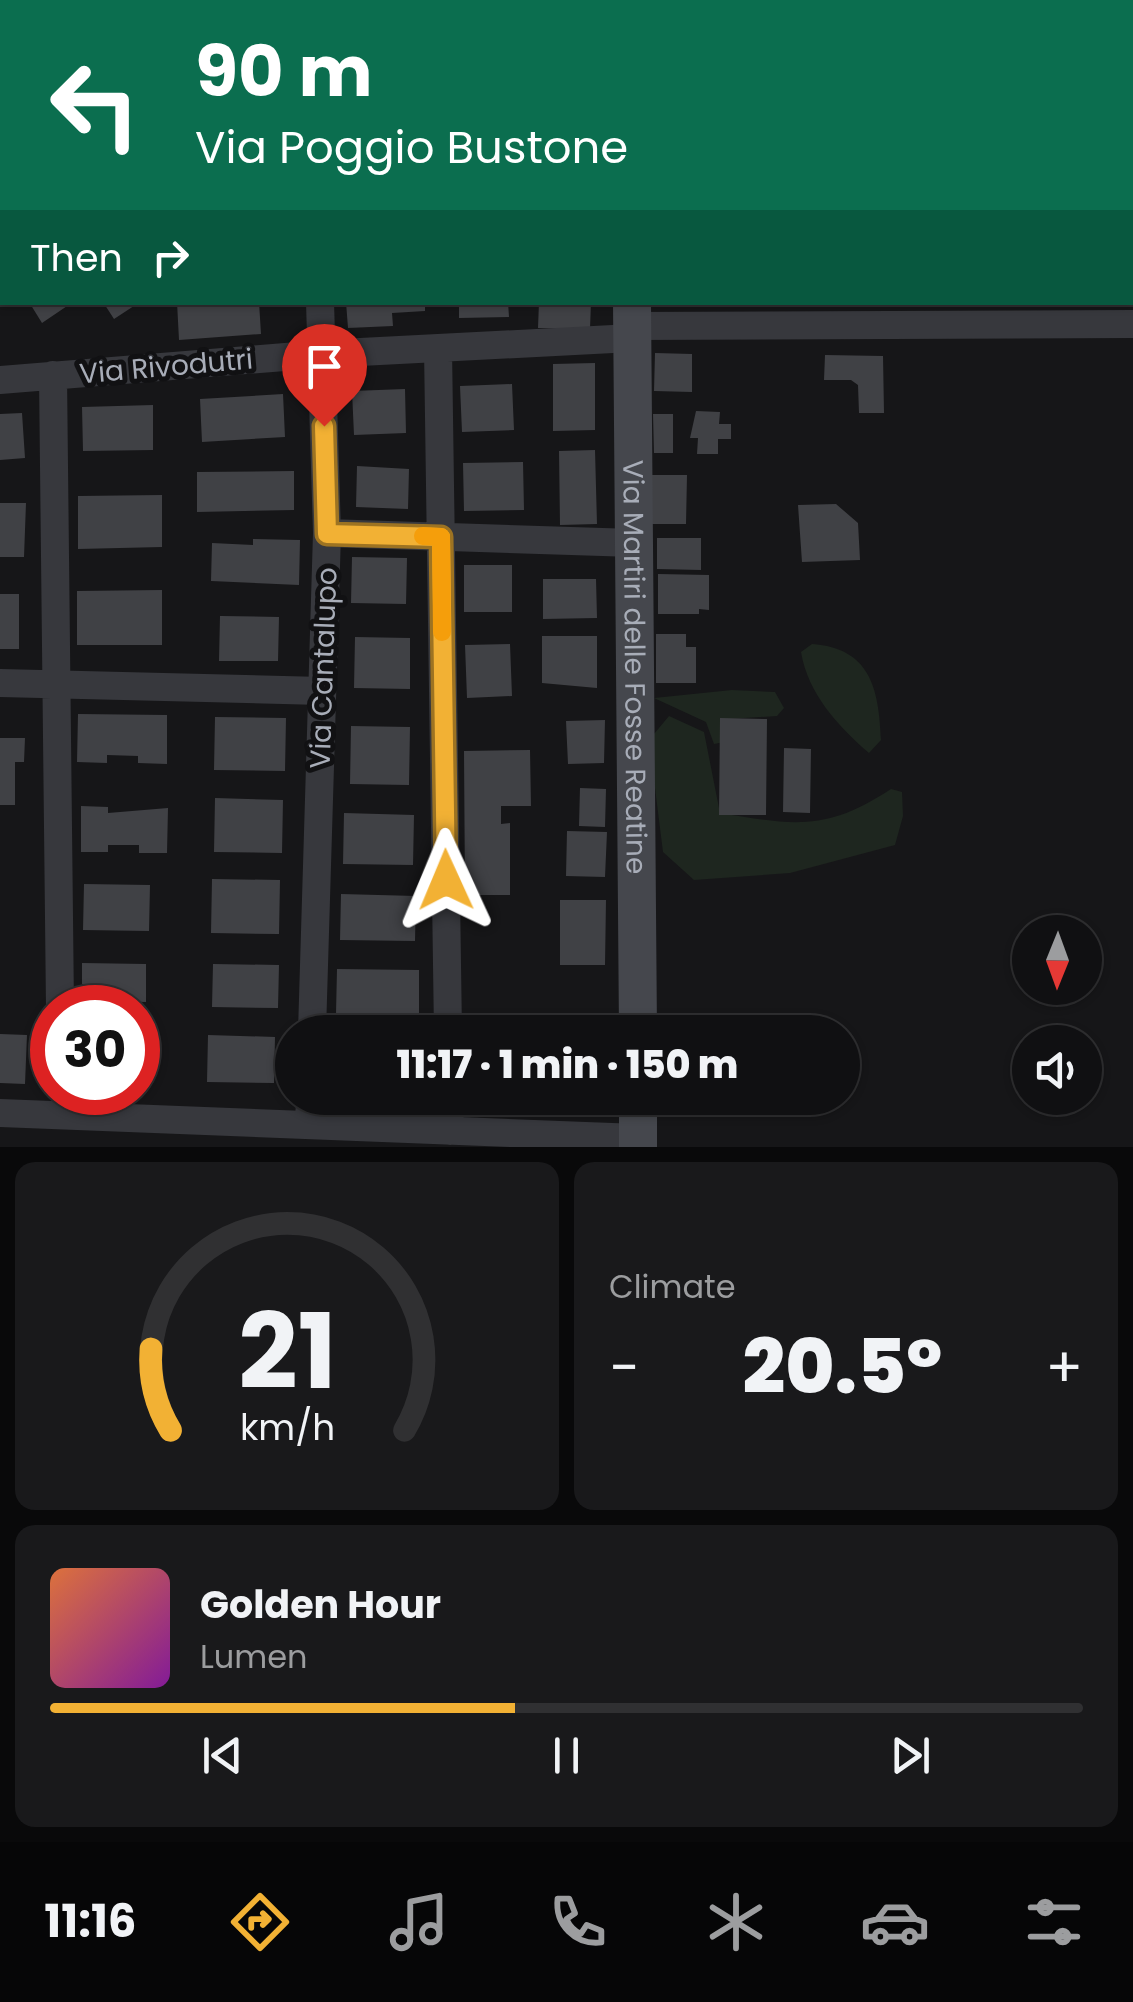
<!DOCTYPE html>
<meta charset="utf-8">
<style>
:root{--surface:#101012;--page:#19191b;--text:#f1f3f6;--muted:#9c9d9f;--line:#303032;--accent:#f2b134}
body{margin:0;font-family:Poppins,sans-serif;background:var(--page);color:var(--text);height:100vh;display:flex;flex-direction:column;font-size:38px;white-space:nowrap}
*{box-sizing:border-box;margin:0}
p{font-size:32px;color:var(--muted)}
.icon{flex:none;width:55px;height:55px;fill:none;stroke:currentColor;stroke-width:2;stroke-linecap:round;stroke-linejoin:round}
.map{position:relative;height:1147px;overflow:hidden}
.side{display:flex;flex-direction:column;gap:15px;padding:15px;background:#09090a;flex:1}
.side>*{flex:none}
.hud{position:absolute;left:0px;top:0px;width:1135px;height:305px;box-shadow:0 2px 8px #0004,0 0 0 2px var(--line);background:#0b6e4f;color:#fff;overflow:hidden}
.needle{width:65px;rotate:181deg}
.buttons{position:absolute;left:1012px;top:915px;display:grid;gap:20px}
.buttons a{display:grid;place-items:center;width:90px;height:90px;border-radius:50%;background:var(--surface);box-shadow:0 2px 8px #0004,0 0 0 2px var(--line);font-size:50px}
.speed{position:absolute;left:30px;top:985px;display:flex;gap:20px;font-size:50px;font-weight:700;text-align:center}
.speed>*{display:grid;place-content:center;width:130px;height:130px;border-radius:50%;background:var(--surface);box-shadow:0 2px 8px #0004,0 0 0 2px var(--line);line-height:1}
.speed .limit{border:15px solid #d22;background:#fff;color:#111}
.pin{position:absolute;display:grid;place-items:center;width:85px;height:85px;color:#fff;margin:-102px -42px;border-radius:50% 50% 50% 0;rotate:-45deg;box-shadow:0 0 10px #0007}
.pin .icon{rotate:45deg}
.me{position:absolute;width:110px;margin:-55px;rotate:359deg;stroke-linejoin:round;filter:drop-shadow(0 0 8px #0008)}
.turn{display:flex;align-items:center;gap:35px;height:210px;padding:0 30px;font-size:45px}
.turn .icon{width:130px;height:130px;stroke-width:2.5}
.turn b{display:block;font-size:70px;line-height:85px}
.then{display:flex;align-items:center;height:95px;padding:0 30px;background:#0003;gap:20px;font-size:38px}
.big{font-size:75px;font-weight:800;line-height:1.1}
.side .tile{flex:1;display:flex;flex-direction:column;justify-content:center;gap:15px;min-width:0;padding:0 35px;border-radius:20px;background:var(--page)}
.side .dial{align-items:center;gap:0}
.dial svg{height:260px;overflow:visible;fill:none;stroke:var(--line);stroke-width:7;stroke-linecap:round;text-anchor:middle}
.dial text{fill:var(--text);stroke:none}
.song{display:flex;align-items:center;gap:30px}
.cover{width:120px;height:120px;border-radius:15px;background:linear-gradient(135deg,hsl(20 70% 55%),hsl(290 70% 35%))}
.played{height:10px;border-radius:5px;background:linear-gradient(90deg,var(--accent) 45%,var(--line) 45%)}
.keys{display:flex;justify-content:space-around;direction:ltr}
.heat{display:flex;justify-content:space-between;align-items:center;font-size:55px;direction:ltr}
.side .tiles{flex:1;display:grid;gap:15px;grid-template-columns:1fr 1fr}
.tile:last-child{grid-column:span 2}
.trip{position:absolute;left:275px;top:1015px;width:585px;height:100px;border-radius:50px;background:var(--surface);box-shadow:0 2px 8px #0004,0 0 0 2px var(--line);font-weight:800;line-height:100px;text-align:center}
.menu{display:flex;height:160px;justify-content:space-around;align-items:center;background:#060607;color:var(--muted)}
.menu .icon{width:70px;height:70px}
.menu .on{color:var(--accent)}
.menu b{font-size:45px;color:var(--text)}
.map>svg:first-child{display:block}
</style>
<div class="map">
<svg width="1133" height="1147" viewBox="0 0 1133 1147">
<rect width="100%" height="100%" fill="#161618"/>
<path fill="#1e261f" d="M812,644C870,648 879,688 881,740L869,753C838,726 808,694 801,652Z
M732,690L775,692L784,708L777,716L728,719L724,742L714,744L706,722L654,698Z
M669,716L704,732L720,813C793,825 826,832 891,789L902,792L903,816L895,845L790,873L694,880L663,852L649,740Z"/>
<path fill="#404145" d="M29,302H73L42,323Z
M103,302H140L114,319Z
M177,302H259L261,334L179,340Z
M346,302H425V311L392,313L393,326L348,328Z
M459,302H508L509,317L459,318Z
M539,302H591L590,329L538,328Z
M655,353L692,354V392L654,391Z
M825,355L883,356L884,413H859L858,385L851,380H824Z
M595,363V430L553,431V364Z
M512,384L514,430L462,432L460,386Z
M405,389L406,433L354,435L352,391Z
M283,394L285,437L202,442L200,399Z
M153,405V450L83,451L82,407Z
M696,411L720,412L719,424H731V439H718V454H697L698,438H690Z
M22,413L25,458L0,460V414Z
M653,414H673V453H654Z
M595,450L597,524L560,525L559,451Z
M523,462L524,510L464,511L463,463Z
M357,466L409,469L408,509L356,507Z
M294,471V510L197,512V472Z
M652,475H687L686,524H652Z
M162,495V547L78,549V496Z
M0,503H26L24,557H0Z
M836,504L858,523L860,560L802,562L798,505Z
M657,538H701V570L657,569Z
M253,539L300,540L299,585L211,581L212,543L253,545Z
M352,557L407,558L406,604L351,603Z
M464,565H512V612H464Z
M658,574L709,575V610L699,609V614H658Z
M543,579H596L597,618L543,619Z
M162,590V645H77V591Z
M0,594H19V649H0Z
M220,616L279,617L278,661H219Z
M656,634H686V647H696V683H656Z
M542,636H597V688L542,683Z
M355,637L410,638V689L354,688Z
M510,644L512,696L467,698L465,645Z
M78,714L167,715V764L138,763V756L107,755V763L77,762Z
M215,717L286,718L285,771L214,770Z
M720,718L767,719L766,815H719Z
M605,720L604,763L568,764L566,721Z
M351,726L410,727L409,785L350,784Z
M0,738H25L24,762H15V805H0Z
M784,748L811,749L810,813L783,812Z
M530,750L531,806H501V824L510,823V895H465L464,751Z
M580,788L606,789L605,827L579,826Z
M215,798L283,800L282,853L214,852Z
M81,806L108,807V813L168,808L167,853H139V845H108V852H81Z
M344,813L414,815L413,865L343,864Z
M567,831L607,832L605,877L566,876Z
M212,879L280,880L279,934L211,933Z
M84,884L150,885L149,931L83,930Z
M341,894L416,896L415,941L340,940Z
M560,900H606L605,965H560Z
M82,963L146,964V1002L88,1001V984H82Z
M213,964L279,965L278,1008L212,1007Z
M337,969L419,970V1015L336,1014Z
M138,1032H151L150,1070L143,1069V1083H138Z
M0,1034L27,1035L25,1084L0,1083Z
M208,1035L275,1037L274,1083L207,1082Z"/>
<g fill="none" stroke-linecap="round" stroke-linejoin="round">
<path stroke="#37383d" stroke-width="28" d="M311,0V2
M780,0L783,2
M633,326L1133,324
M438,348L448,1032
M53,375L60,1008
M0,380L322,354L632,338
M327,533L634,543
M0,683L322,691
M312,1032L327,533L320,302
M449,1098L450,1131
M0,1113L638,1138
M309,1125L310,1098"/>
<g stroke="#45474d" stroke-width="38">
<path d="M630,0V2"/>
<path id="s1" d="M632,302L638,1032"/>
<path d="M638,1098V1147"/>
</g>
</g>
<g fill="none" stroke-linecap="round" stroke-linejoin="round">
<defs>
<path id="route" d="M324,426L327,534L441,537L446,880"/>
</defs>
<use href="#route" stroke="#9d7322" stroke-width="25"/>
<use href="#route" stroke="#f2b134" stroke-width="18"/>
<path stroke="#f59e0b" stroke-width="18" d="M423,536L441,537L442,632"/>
</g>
<g text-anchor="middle" stroke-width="10" stroke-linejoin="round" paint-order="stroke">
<g font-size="28" fill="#a8adb8" stroke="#111113">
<text transform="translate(166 366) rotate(-5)" y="10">Via Rivodutri</text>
<text dy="10" stroke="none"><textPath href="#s1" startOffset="365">Via Martiri delle Fosse Reatine</textPath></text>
<text transform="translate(323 668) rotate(-88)" y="10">Via Cantalupo</text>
</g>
</g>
</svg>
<div class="buttons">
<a><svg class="needle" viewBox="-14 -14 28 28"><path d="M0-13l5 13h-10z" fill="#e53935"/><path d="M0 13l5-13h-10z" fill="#9c9d9f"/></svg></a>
<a><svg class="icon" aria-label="sound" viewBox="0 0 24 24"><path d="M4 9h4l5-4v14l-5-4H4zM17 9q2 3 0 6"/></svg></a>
</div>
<div class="speed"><div class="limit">30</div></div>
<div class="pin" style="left:324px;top:426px;background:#d93025"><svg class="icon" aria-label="arrive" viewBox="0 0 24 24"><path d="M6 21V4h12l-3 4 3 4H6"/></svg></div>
<svg class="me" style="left:446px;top:880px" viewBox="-20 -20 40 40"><path d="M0-17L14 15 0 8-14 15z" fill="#f2b134" stroke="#fff" stroke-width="4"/></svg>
<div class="trip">11:17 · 1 min · 150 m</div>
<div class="hud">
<div class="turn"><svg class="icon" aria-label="left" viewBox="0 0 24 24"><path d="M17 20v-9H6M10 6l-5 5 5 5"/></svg><div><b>90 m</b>Via Poggio Bustone</div></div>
<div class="then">Then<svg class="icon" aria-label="right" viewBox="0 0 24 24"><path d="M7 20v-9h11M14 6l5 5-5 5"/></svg></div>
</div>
</div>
<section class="side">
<div class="tiles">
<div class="tile dial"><svg viewBox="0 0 100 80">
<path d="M14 69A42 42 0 1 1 86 69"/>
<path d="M14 69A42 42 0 0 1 8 44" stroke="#f2b134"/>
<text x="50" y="56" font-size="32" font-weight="700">21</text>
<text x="50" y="72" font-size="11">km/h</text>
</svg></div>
<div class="tile"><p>Climate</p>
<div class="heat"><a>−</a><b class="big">20.5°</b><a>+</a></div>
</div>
<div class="tile">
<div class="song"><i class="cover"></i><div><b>Golden Hour</b><p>Lumen</p></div></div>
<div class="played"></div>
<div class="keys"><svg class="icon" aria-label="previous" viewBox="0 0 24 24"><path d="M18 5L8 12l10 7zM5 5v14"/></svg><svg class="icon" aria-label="pause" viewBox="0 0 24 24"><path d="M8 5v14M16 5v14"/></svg><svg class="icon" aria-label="next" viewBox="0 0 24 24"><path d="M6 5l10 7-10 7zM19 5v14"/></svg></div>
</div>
</div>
</section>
<nav class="menu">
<b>11:16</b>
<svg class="icon on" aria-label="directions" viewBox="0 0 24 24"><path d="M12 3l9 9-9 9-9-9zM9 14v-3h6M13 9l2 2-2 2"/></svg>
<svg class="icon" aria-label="music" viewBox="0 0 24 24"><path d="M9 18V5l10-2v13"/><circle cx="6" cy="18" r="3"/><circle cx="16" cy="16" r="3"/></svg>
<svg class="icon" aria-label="phone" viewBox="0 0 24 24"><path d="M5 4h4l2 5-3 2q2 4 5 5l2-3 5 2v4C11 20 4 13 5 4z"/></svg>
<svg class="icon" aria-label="climate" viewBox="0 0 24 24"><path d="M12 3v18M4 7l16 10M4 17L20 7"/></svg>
<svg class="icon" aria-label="car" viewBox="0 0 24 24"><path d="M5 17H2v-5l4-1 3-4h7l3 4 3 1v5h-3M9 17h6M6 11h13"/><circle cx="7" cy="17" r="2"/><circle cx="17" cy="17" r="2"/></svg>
<svg class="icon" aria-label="filters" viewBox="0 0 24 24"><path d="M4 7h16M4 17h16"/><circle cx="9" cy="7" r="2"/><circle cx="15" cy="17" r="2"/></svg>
</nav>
